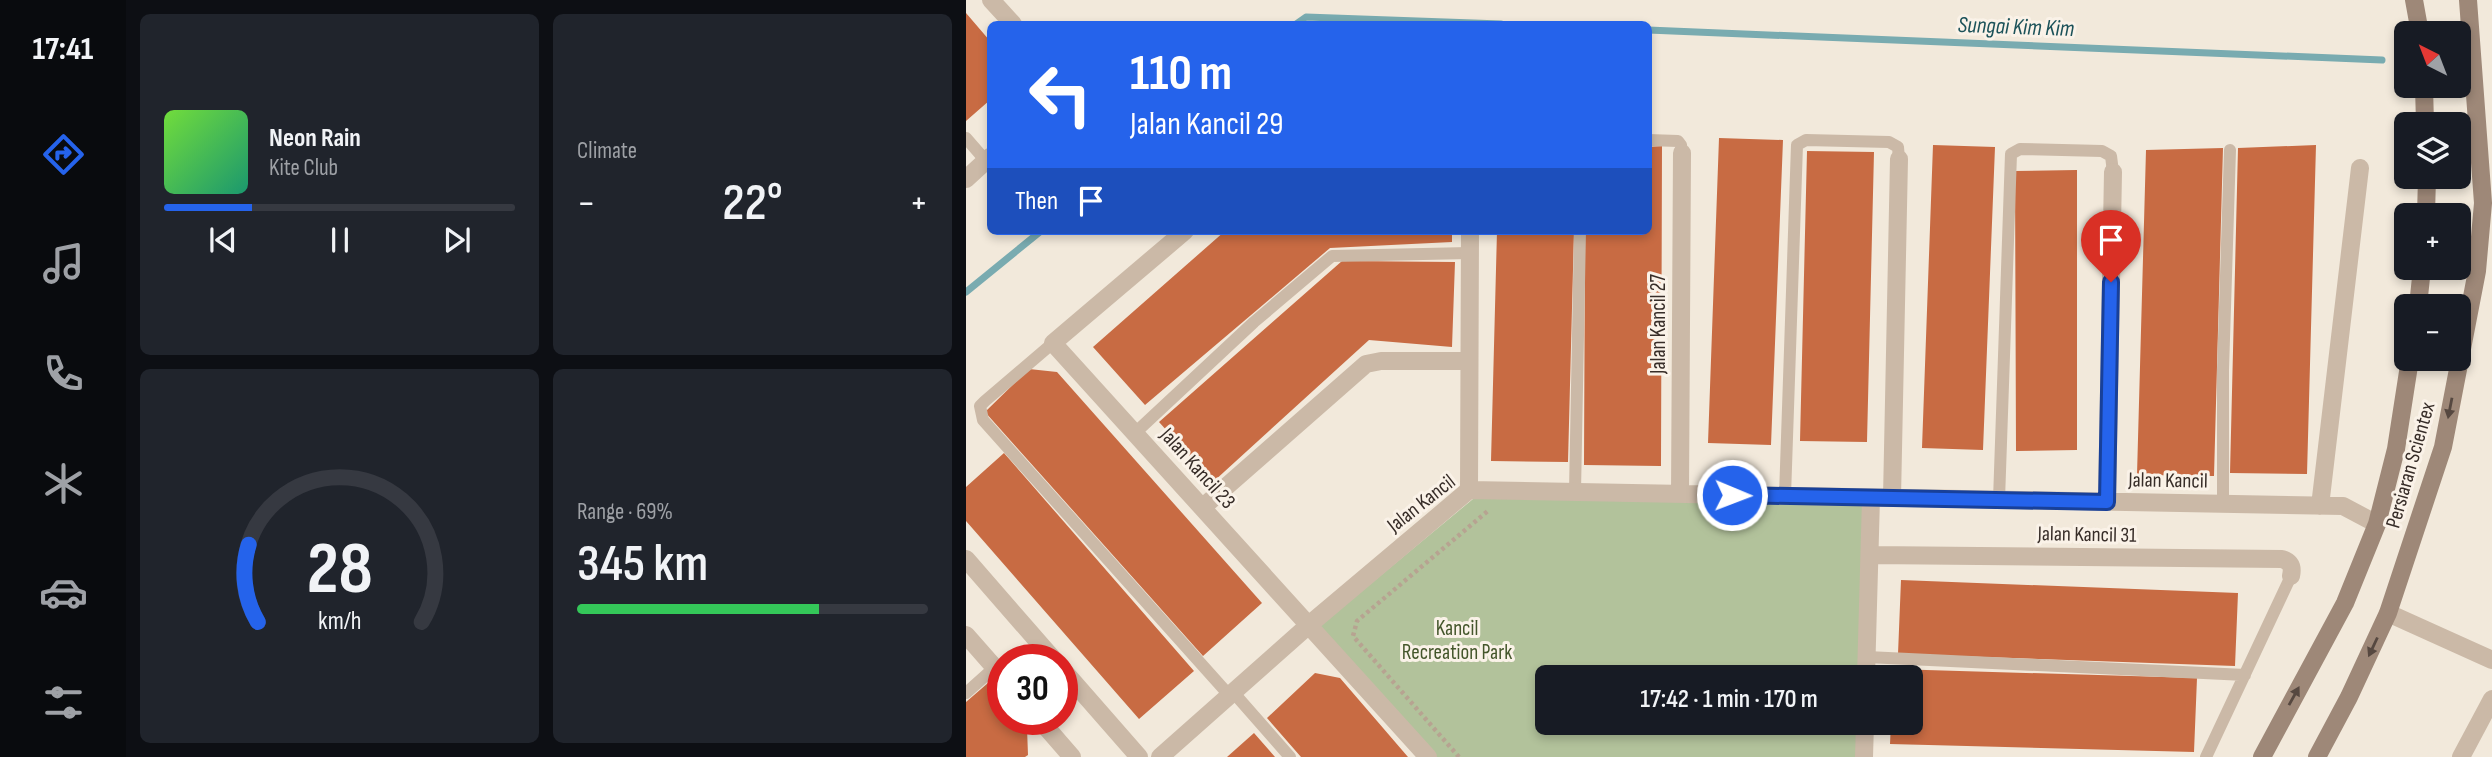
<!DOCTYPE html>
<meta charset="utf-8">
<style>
:root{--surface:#171b24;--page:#20242c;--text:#f1f3f6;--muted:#9ea1a6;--line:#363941;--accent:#2563eb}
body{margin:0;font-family:"Sofia Sans Condensed",sans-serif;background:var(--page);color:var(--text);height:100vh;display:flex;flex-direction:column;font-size:26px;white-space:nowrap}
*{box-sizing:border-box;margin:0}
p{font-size:23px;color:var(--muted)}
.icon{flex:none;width:38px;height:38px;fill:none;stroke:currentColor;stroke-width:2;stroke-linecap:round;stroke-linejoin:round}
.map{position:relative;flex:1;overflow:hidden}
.side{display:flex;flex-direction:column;gap:14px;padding:14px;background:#0d0f14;width:840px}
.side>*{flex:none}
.guide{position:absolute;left:21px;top:21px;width:665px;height:214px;border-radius:10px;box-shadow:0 4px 10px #0003;background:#2563eb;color:#fff;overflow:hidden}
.needle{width:46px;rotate:318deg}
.fabs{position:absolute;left:1428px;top:21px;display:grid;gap:14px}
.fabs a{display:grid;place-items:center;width:77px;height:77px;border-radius:10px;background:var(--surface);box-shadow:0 4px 10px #0003;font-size:35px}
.speed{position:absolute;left:21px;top:644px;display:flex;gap:14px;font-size:35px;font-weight:700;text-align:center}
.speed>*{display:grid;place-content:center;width:91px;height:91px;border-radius:50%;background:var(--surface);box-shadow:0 4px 10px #0003;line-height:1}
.speed .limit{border:10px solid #d22;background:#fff;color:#111}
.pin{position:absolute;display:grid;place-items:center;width:60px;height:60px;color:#fff;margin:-72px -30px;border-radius:50% 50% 50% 0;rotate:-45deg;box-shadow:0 0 7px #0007}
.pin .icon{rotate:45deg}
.me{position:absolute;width:77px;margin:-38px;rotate:91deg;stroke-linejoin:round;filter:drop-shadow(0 0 5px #0008)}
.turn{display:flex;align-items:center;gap:24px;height:147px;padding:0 28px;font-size:32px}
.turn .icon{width:91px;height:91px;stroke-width:2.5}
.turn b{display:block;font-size:49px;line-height:60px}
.then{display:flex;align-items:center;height:66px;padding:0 28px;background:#0003;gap:14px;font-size:26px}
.big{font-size:52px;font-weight:600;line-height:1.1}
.side .card{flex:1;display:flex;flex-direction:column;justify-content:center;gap:10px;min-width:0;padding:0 24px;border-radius:10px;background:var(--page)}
.side .dial{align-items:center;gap:0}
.dial svg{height:182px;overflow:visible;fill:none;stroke:var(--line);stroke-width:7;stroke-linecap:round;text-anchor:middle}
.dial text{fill:var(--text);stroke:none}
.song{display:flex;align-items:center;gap:21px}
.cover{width:84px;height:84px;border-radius:10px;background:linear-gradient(135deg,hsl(100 70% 55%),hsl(160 70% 35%))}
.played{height:7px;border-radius:4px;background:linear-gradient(90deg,var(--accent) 25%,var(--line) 25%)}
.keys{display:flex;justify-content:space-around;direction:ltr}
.heat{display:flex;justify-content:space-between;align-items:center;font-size:38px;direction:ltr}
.charge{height:10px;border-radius:5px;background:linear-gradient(90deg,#34c759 69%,var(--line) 0)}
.side .tiles{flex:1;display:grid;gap:14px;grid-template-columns:repeat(2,1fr)}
.trip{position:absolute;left:569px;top:665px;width:388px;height:70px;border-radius:10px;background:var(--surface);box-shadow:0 4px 10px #0003;font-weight:600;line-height:70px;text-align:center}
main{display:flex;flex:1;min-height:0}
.tab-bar{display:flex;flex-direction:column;width:126px;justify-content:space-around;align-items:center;background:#090b0e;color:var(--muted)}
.tab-bar .icon{width:49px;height:49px}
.tab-bar .active{color:var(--accent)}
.tab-bar b{font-size:32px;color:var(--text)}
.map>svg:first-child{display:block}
</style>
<main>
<nav class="tab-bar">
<b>17:41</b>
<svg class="icon active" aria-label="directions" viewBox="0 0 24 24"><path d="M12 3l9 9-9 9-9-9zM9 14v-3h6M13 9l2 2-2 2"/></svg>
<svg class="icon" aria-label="music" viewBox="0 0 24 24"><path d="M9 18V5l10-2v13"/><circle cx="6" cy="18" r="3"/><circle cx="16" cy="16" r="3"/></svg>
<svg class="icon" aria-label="phone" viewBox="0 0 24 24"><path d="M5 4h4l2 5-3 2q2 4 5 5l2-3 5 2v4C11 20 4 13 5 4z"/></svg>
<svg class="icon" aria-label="climate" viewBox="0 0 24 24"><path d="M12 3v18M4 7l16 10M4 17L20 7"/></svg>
<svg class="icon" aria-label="car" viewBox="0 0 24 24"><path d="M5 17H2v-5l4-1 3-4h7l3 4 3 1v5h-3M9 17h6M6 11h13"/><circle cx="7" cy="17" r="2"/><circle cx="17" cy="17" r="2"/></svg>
<svg class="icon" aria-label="filters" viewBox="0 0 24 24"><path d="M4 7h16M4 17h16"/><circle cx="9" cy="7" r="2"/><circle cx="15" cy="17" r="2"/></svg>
</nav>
<section class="side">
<div class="tiles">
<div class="card">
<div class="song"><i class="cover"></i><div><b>Neon Rain</b><p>Kite Club</p></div></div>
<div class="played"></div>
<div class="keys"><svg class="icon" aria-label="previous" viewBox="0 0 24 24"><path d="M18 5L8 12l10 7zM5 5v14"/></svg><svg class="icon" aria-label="pause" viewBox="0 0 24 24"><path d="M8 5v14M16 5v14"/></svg><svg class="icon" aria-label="next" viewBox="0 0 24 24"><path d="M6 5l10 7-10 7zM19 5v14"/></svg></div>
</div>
<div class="card"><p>Climate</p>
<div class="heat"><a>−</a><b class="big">22°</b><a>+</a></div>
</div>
<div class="card dial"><svg viewBox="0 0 100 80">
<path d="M14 69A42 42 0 1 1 86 69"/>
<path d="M14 69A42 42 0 0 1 10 35" stroke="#2563eb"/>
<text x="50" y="56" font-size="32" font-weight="700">28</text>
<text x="50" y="72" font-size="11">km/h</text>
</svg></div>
<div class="card"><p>Range · 69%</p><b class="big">345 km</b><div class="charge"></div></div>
</div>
</section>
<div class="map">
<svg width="1526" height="757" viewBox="0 0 1526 757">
<rect width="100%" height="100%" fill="#f2e9db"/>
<path fill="#b2c29b" d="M905,493L900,677H581V723H899L898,757H464L350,629L507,499Z"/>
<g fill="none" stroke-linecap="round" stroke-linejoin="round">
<path stroke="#79abb0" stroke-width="7" d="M330,24L340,17L535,24
M682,30L1416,60
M0,292L75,231"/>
</g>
<path fill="#c86b43" d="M0,13L24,41V100L0,121Z
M753,138L817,140L805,445L742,443Z
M967,145L1029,147L1017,450L956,448Z
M1350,145L1341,474L1264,473L1272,148Z
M696,146L695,466L618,465L619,231H682V147Z
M1257,148L1248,476L1171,475L1180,150Z
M841,151L908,152L901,442L834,441Z
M1111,170V450L1050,451L1049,171Z
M259,231H486V242L364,248L179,405L127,347Z
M531,231H608L602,462L525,461Z
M376,261L489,262L486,347L403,340L247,482L193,422Z
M63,369L91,372L296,603L237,656L19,412Z
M38,453L228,671L173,719L0,521V487Z
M935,580L1272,593L1269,666L932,654Z
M927,669L1231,678L1228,752L924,744L925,723H945V677H927Z
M349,673L374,678L442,757H335L301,718Z
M22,683L37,700V719H54L61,728L62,755L59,757H0V702Z
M288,733L309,757H261Z"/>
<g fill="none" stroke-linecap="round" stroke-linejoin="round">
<path stroke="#b7a391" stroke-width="4.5" stroke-dasharray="3.5 3.5" stroke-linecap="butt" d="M493,757L387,636L391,621L523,510"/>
<path stroke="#cbb9a7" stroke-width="12" d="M0,138L20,161
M682,140L712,141L715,145L716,153
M87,343L19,401L14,406L17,420L263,695
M169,433L288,322L366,256L503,253
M609,492L614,231
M819,496L831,145L840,140L923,142L932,147L933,159
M1033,500L1045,154L1054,149L1136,151L1145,156L1147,172
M1257,504V370L1264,150
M901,657L1279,675
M267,692L324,757
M0,693L28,668
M1240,757L1325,576"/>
<path stroke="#cbb9a7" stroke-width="18" d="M25,0L47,24
M0,179L24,157
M219,231L87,343L462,757
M503,490L504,231
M714,494L716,153
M926,498L933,159
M1141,502L1147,172
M1354,506L1394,168
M237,507L400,364L415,361H502
M904,555L1316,559C1325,562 1327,567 1325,576
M0,559L88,660
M1422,613L1526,660
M0,635L37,677
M96,669L173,757
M900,677L905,498
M73,719L106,757
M194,757L344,624L503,490L1377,506L1411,524
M898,757L899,723
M1495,757L1526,699"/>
<path stroke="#9e8878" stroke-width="18" d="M1448,0L1454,33
M1458,86L1459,124
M1460,215L1461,177
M1452,306L1456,268
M1296,757L1379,603L1411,524L1430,449L1444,359
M1351,757L1383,697L1422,613L1477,447L1511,271L1517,203L1502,0"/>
</g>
<defs><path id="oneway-solid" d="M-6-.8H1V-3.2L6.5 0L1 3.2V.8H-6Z" transform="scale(1.75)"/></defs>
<g fill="#564840">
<use href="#oneway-solid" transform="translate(1484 408) rotate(101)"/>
<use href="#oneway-solid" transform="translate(1407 647) rotate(115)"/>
<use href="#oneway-solid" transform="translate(1328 696) rotate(-61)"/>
</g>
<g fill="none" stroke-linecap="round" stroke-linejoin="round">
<defs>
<path id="route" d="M766,495L1141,502L1145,282"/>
</defs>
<use href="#route" stroke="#184099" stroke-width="18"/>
<use href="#route" stroke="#2563eb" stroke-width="12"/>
</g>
<g text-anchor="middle" stroke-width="6" stroke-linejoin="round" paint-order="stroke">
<g font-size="21" fill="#372d28" stroke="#faf2e8">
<text transform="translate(692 324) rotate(-90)" y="7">Jalan Kancil 27</text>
<text transform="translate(1444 465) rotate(-74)" y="7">Persiaran Scientex</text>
<text transform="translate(232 468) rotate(48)" y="7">Jalan Kancil 23</text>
<text transform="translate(1202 480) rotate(1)" y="7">Jalan Kancil</text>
<text transform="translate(455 503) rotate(-38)" y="7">Jalan Kancil</text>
<text transform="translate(1121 534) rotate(1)" y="7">Jalan Kancil 31</text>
</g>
<g font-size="21" fill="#44562b" stroke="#faf2e8">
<text x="491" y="635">Kancil<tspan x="491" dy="24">Recreation Park</tspan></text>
</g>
<g font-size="23" font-style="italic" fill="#1c5259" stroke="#faf2e8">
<text transform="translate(1050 26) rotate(2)" y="8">Sungai Kim Kim</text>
</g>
</g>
</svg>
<div class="fabs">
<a><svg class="needle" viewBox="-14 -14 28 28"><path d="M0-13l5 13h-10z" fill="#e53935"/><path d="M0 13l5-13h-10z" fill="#9ea1a6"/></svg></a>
<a><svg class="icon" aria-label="layers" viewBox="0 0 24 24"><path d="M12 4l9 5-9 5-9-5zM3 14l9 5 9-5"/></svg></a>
<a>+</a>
<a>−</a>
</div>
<div class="speed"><div class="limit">30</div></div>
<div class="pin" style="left:1145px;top:282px;background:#d93025"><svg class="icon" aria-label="arrive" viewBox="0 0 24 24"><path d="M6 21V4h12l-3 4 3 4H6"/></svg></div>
<svg class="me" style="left:766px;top:495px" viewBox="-20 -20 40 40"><circle r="17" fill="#2563eb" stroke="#fff" stroke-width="3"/><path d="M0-11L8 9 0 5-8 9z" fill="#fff"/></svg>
<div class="trip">17:42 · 1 min · 170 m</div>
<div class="guide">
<div class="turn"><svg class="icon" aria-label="left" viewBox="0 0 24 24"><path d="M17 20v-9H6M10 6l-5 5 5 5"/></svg><div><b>110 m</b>Jalan Kancil 29</div></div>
<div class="then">Then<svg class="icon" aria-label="arrive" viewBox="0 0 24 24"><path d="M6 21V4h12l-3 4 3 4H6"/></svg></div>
</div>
</div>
</main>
